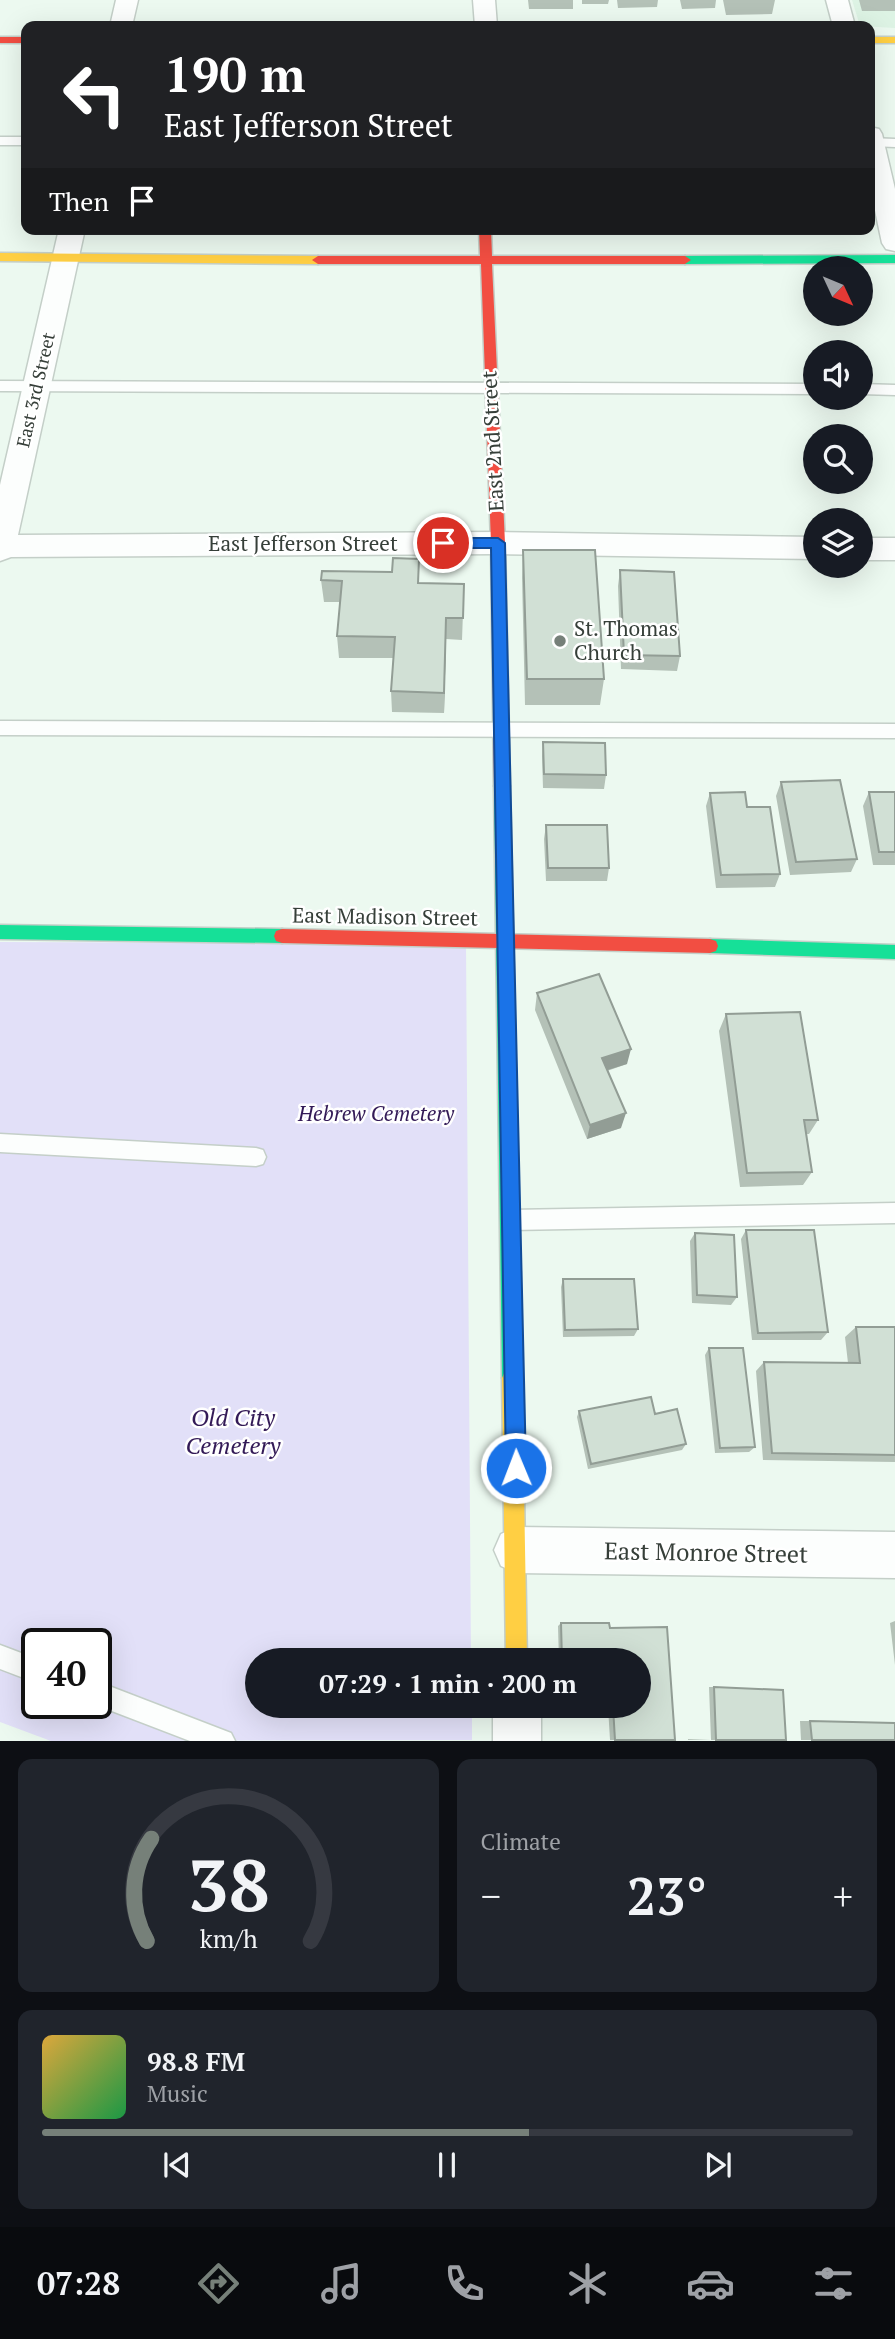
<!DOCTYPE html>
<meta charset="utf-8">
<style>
:root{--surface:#171b24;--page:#20242c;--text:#f1f3f6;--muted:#9ea1a6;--line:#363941;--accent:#768079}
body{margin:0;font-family:"PT Serif",serif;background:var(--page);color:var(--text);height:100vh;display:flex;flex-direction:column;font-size:26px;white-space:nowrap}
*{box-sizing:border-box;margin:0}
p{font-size:23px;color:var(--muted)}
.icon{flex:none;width:38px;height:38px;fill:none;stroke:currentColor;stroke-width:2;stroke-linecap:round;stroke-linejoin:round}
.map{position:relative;height:1741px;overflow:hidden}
.drawer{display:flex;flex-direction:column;gap:18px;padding:18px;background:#0d0f14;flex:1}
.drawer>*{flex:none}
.hud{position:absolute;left:21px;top:21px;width:854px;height:214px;border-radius:14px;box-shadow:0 7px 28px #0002;background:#202124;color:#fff;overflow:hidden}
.needle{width:46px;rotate:134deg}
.tools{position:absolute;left:803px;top:256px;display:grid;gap:14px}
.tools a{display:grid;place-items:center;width:70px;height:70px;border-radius:50%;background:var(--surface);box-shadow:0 7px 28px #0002;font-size:35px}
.speed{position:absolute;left:21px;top:1628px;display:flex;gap:14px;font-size:35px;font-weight:700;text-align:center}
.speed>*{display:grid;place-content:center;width:91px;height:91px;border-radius:50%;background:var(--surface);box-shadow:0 7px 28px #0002;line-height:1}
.speed .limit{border:4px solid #111;border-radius:10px;background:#fff;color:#111}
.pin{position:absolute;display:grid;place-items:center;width:60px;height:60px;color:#fff;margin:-30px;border:4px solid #fff;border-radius:50%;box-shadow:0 2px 7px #0007}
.me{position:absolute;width:77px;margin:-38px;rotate:359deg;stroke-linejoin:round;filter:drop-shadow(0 0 5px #0008)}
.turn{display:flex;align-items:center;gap:24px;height:147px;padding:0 28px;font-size:32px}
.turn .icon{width:91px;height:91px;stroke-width:2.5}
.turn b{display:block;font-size:49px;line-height:60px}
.then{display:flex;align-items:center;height:66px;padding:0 28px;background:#0003;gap:14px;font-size:26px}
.big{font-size:52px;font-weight:700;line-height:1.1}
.drawer .card{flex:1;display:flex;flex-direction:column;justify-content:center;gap:10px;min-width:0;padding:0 24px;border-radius:14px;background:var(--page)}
.drawer .dial{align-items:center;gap:0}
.dial svg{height:182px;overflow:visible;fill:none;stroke:var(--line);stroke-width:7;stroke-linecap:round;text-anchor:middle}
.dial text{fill:var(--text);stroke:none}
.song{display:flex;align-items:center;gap:21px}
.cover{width:84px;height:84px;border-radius:10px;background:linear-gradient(135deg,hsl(40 70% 55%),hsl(140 70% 35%))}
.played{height:7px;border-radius:4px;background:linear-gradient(90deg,var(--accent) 60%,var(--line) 60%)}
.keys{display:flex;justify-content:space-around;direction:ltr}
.heat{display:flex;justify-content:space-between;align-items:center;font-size:38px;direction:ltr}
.drawer .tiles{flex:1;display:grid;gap:18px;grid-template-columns:1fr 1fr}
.card:last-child{grid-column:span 2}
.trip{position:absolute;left:245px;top:1648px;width:406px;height:70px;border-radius:35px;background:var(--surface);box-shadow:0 7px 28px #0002;font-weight:700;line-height:70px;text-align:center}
.tabs{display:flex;height:112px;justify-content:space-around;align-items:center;background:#090b0e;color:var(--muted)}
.tabs .icon{width:49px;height:49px}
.tabs .active{color:var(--accent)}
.tabs b{font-size:32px;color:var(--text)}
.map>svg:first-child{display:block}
</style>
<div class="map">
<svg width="895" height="1741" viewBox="0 0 895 1741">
<rect width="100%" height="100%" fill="#ecf9f0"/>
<path fill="#ddf3e4" d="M852,0H895V28L860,26Z"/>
<path fill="#e2e0f8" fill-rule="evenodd" d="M0,942L466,944L471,1661H257V1706H472V1740L51,1741L0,1722ZM37,1643H96V1703H37Z"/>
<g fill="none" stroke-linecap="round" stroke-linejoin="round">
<defs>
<path id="lane" d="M0,137H26V145H0Z
M870,138L895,139V147L870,146Z
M0,381L816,384V394L0,391Z
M861,384L895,385V395L861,394Z
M0,721L895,724V738L0,735Z
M0,1134L256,1148L263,1150L266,1157L263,1164L256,1166L0,1152Z
M895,1203V1223L511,1230L504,1227L501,1220L504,1213L511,1210Z
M0,1645L37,1659V1683L0,1669Z
M96,1681L231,1733L235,1741H190L91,1703H96Z"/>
<path id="street" d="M116,0H138L132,26H110Z
M473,0H495L497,26H475Z
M826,0H848L855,26H833Z
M870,127L879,129L882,134L895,189V251L886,249L882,243L870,187Z
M59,229H85L18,535L498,532L816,537V559L498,554L11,557L0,561V485Z
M861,538H895V560H861Z
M517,1527L895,1532V1578L517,1573L501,1566L494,1550L501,1534Z
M493,1706H541V1741H493Z"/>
<path id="fast" d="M895,255V263L685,264L679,260L685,256Z
M502,780L507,782L510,786L522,1378L519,1385L512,1388L505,1385L502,1378L494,786L497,782Z
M0,925L282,929L288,931L290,936L288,941L282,943L0,939Z
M710,939L895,945V959L710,953L704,951L702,946L704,941Z"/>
<path id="slow" d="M870,37H895V43H870Z
M0,253L318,256L324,260L318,264L0,261Z
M512,1368L519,1371L522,1378L527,1661H506L502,1378L505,1371Z"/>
<path id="jam" d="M0,37H26V43H0Z
M479,229H491L492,256H685L691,260L685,264H492L505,543L510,786L507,790H497L494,786L491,543L481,264H318L312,260L318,256H480Z
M282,929L710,939L716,941L718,946L716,951L710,953L282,943L276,941L274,936L276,931Z"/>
</defs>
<use href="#lane" stroke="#c4cfc8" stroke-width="3"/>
<use href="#street" stroke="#c4cfc8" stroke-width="3"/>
<use href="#fast" stroke="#c4cfc8" stroke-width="3"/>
<use href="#slow" stroke="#c4cfc8" stroke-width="3"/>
<use href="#jam" stroke="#c4cfc8" stroke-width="3"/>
<use href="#lane" fill="#fcfefd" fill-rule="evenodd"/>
<use href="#street" fill="#fcfefd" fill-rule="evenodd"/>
<use href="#fast" fill="#16e098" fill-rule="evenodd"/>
<use href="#slow" fill="#ffcf43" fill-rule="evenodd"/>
<use href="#jam" fill="#f24e42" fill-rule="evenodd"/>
</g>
<path fill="#b4c1b7" d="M528,0H573V9H529Z
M582,0H609L608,4H582Z
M617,0H658L657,7L618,8Z
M680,0H716L715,8L682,9Z
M723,0H775L772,14L726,15Z
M859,0H895V11H862Z
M523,550L604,679L600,705H525L522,578Z
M620,570L680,656L677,671L621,669L618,586Z
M321,580L464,584L462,640L446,639L444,713L392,712L391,691L393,658H339L337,636L340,602H324Z
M543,742L606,775L604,789L543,788L542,756Z
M781,782L857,859L851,872L790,875L776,796Z
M869,792H895V865H873L863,806Z
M710,793L747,807L780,874L775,887L716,888L706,806Z
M546,825L609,868L607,881H546L544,839Z
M537,993L627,1064L607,1071L621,1128L587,1139L535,1010Z
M726,1014L818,1120L809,1134H806L812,1172L803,1185L740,1187L719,1031Z
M746,1230L828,1332L821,1340H752L741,1239Z
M695,1233L737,1297L731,1305L692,1303L690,1241Z
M563,1279L638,1329L634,1336L563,1337L561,1287Z
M856,1327H895V1462L763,1460L756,1371L764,1362L848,1363L845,1337Z
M709,1348L755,1447L749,1452L715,1453L705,1355Z
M579,1411L655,1414L686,1444L682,1450L588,1469L577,1417Z
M895,1621V1665L890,1623Z
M561,1623H609L610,1628L667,1627L675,1740H610L608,1707L560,1708V1706H639V1661H559L558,1626Z
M709,1687H714L786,1740H688V1739L711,1740Z
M800,1721H810L895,1740H801Z"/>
<path fill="#929d95" d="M446,618V639L444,713V693Z
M631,1049L627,1064L598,1073L602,1058Z
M626,1113L621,1128L587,1139L590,1125Z"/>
<path fill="#d1e0d5" stroke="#929d95" stroke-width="2" d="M523,550H595L604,679H527Z
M393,558L419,559L418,583L464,584L463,618H446L444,693L391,691L395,637L337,636L342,581L321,580L322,571L392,572Z
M620,570L674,572L680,656L624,655Z
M543,742L605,743L606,775L544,774Z
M840,780L857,859L796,862L781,782Z
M745,792L747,807H770L780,874L721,875L710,793Z
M869,792H895V852H879Z
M546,825H607L609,868H548Z
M599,974L631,1049L602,1058L626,1113L590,1125L537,993Z
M800,1012L818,1120H804L812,1172L747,1173L726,1014Z
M746,1230H814L828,1332L758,1333Z
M695,1233L734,1235L737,1297L697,1295Z
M563,1279H634L638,1329L565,1330Z
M856,1327H895V1455L772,1453L764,1362L860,1363Z
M709,1348H743L755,1447L720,1448Z
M651,1397L655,1414L677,1409L686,1444L591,1464L579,1411Z
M561,1623H609L610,1628L667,1627L675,1740H615L613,1707H564V1706H639V1661H562Z
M714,1687L783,1690L786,1740H716Z
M810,1721L895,1723V1740H812Z"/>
<path fill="#1a73e8" stroke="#114b97" stroke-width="2" d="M443,538H498L505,543L526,1468L523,1475L516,1478L509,1475L506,1468L491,548H443L436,543Z"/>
<circle fill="#768079" stroke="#fff" stroke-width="2.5" cx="560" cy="641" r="7"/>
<g text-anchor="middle" stroke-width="5" stroke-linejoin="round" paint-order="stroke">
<g font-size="18" fill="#363f39" stroke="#fff">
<text transform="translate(36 390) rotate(-77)" y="6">East 3rd Street</text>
</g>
<g font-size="21" fill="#363f39" stroke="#fff">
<text transform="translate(493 441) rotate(-93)" y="7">East 2nd Street</text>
<text x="303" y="551">East Jefferson Street</text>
<text transform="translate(385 917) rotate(1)" y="7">East Madison Street</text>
</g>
<g font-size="21" fill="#363f39" stroke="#fff" text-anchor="start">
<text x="574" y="636">St. Thomas<tspan x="574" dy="24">Church</tspan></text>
</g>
<g font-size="21" font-style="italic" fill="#331a57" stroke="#fff">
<text x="376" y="1121">Hebrew Cemetery</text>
</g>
<g font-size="24" font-style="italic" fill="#331a57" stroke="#fff">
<text x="233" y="1426">Old City<tspan x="233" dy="28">Cemetery</tspan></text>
</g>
<g font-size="24" fill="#363f39" stroke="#fff">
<text transform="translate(706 1553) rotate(1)" y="8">East Monroe Street</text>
</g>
</g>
</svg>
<div class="tools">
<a><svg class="needle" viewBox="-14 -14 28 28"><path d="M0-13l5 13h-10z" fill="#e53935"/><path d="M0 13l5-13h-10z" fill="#9ea1a6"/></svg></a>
<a><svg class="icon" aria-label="sound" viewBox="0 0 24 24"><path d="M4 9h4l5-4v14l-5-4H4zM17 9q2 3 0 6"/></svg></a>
<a><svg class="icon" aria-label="search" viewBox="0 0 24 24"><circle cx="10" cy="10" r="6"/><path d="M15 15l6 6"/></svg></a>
<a><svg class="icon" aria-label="layers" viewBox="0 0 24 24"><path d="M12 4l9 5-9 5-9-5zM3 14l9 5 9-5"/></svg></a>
</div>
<div class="speed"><div class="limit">40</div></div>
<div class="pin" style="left:443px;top:543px;background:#d93025"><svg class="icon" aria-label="arrive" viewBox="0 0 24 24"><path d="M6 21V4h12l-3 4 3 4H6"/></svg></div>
<svg class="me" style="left:516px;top:1468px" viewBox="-20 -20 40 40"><circle r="17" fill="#1a73e8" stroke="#fff" stroke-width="3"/><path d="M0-11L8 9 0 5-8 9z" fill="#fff"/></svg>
<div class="trip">07:29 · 1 min · 200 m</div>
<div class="hud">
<div class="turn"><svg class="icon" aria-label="left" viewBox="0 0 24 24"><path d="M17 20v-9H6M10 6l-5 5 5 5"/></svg><div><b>190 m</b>East Jefferson Street</div></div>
<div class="then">Then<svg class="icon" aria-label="arrive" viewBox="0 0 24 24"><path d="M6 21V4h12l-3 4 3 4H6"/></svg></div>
</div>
</div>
<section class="drawer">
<div class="tiles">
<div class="card dial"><svg viewBox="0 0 100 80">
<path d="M14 69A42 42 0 1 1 86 69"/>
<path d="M14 69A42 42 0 0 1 16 24" stroke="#768079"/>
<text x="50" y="56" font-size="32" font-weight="700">38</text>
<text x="50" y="72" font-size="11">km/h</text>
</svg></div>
<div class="card"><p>Climate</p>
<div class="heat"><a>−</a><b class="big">23°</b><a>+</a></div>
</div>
<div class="card">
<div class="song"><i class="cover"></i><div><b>98.8 FM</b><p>Music</p></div></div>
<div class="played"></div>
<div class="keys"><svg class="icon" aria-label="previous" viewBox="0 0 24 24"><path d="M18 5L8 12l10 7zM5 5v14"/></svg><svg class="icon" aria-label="pause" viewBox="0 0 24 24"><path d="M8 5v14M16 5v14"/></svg><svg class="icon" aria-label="next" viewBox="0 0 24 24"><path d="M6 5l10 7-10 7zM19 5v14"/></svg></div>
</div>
</div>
</section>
<nav class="tabs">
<b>07:28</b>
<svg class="icon active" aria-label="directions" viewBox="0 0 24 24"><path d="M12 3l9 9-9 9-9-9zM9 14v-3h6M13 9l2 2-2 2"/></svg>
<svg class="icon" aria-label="music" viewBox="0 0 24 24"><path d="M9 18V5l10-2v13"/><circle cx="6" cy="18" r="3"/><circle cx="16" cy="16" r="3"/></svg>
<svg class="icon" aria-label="phone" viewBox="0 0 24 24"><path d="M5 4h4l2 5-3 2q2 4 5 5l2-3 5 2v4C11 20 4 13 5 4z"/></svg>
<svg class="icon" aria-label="climate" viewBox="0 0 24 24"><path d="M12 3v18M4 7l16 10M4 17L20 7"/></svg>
<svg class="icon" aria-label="car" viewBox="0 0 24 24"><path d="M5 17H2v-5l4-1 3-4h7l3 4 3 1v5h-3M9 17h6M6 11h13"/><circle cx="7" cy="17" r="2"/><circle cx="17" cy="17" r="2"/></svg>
<svg class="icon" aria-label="filters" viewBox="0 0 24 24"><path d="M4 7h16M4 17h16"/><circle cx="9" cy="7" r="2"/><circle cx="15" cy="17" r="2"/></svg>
</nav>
